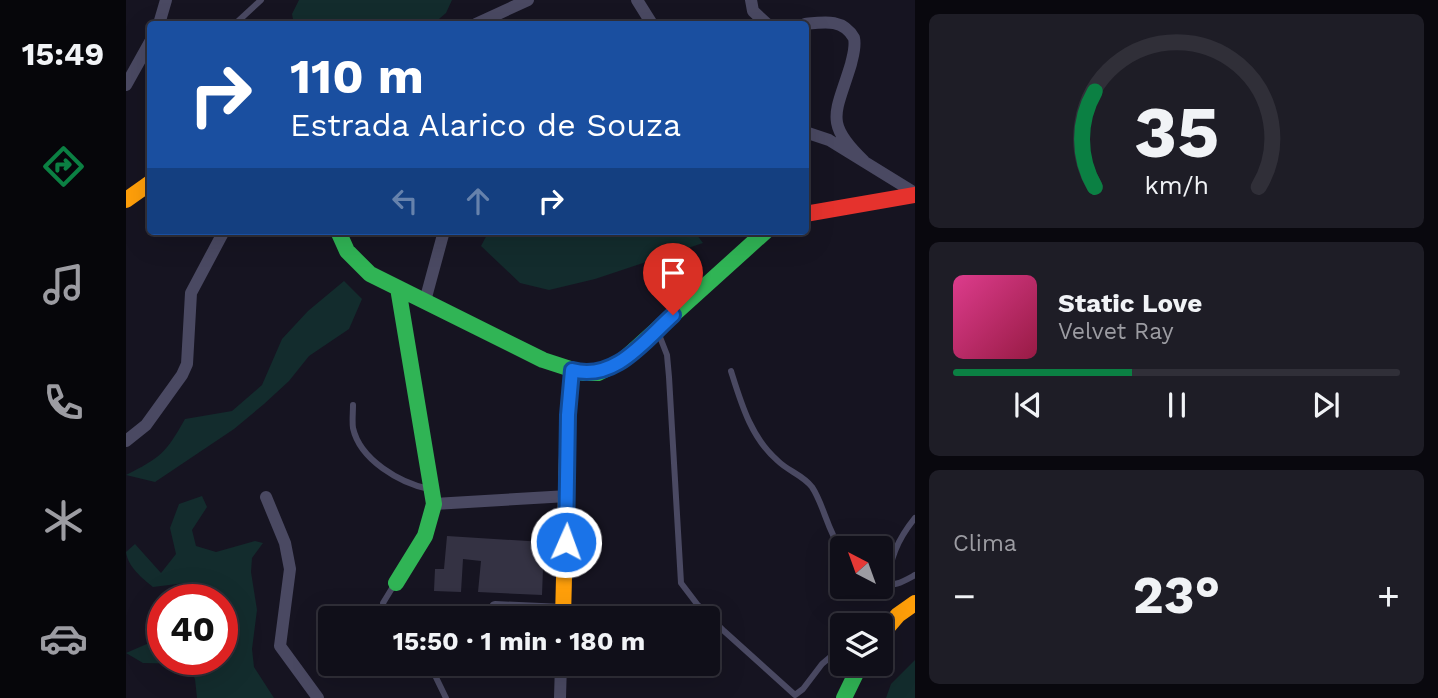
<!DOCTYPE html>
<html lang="pt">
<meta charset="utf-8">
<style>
:root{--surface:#100f19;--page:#1e1d26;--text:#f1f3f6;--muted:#9c9ca2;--line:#302f38;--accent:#0b8043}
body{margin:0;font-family:"Work Sans",sans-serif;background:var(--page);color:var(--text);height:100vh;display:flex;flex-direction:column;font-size:26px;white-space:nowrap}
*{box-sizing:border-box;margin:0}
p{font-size:23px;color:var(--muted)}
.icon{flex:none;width:38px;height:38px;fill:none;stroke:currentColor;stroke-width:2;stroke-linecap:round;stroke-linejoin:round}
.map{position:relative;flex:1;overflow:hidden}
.sheet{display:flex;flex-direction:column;gap:14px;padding:14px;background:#09080e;width:523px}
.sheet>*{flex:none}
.banner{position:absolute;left:21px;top:21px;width:662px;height:214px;border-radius:7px;box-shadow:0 7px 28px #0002,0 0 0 2px var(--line);background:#1a4fa0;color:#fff;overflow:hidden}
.needle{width:46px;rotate:319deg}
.buttons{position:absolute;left:704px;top:536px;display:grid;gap:14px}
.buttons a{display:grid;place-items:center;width:63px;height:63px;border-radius:7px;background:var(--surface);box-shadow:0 7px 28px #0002,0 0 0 2px var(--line);font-size:35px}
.speed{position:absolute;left:21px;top:584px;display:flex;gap:14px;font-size:35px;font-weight:700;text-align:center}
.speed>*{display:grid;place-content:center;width:91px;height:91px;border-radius:50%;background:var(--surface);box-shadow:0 7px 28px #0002,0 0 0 2px var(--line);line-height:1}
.speed .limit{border:10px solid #d22;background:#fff;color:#111}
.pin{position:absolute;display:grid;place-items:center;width:60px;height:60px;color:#fff;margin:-72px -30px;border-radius:50% 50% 50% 0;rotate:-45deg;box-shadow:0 0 7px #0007}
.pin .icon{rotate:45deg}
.me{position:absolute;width:77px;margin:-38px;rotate:2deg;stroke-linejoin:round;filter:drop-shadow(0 0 5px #0008)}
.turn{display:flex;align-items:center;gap:24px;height:147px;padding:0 28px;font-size:32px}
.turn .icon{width:91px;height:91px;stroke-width:2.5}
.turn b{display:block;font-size:49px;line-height:60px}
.lanes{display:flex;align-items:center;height:66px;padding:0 28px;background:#0003;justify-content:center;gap:35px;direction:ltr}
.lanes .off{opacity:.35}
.big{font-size:52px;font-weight:700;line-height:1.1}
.sheet .card{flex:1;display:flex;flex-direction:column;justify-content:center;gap:10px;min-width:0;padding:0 24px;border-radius:10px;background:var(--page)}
.sheet .dial{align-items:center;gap:0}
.dial svg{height:182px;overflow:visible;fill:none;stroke:var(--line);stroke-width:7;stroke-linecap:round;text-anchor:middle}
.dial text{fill:var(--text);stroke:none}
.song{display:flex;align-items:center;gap:21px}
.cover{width:84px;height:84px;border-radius:10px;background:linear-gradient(135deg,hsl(330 70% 55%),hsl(340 70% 35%))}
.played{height:7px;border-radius:4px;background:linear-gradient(90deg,var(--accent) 40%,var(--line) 40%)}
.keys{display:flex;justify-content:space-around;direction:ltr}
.heat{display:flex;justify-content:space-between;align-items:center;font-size:38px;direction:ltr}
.trip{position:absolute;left:192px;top:606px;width:402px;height:70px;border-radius:7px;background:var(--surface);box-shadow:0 7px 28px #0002,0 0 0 2px var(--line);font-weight:700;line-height:70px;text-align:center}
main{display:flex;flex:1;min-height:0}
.tab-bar{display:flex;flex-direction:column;width:126px;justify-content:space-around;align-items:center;background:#06060a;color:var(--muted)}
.tab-bar .icon{width:49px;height:49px}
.tab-bar .selected{color:var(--accent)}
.tab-bar b{font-size:32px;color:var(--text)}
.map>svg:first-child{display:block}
</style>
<main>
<nav class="tab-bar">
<b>15:49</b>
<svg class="icon selected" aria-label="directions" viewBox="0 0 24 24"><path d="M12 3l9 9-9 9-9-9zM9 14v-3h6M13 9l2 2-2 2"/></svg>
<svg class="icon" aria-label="music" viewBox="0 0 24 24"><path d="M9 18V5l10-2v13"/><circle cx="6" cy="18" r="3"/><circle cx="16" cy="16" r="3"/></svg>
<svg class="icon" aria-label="phone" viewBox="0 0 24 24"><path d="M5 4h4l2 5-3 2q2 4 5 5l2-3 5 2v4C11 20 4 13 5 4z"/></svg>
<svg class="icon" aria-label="climate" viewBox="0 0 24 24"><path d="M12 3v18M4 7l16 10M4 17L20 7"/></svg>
<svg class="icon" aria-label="car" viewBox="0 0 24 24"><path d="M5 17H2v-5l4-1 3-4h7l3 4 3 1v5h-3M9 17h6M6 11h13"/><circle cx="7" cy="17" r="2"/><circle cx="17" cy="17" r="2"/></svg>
</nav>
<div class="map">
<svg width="789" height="698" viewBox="0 0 789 698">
<rect width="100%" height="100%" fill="#161421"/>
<path fill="#132c2d" d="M173,0H326L320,13L307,24H168L166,14Z
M363,231H568L577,243L469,279L423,290L394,283L355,246Z
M218,281L236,299L223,329L183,356L163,381L138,404L108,429L29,482L0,475C34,458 40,453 59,419L106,411L136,385L156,339L182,311Z
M76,496L81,507L66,530L70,546L90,552L129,541L137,543L126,558L125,572L131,610L126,649L128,667L148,698H71L69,679L61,664L17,663L0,653L37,637V660H96V600H80L67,582L27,587C16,578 2,567 0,552L9,544L35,573L50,554L44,528L53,504Z
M789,660V698H760L765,684Z"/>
<path fill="#343243" d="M321,536L418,542L416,595L352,592L355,561L337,559L335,592L308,591L309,569H318Z"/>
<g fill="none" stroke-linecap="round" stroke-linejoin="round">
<path stroke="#4a4962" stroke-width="6" d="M109,24L135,0
M532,332L541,355L543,377L555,583L571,604L598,631L669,695L677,689L696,664L716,647
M605,371C615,403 625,438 652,461C662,471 677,475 686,487C698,505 701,530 716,551
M227,405C227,413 226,421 227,428C234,460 274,483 303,489
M754,583C767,588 778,581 789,575
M761,586C764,559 771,540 789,518
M261,618L257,603L268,585
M303,663L320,698"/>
<path stroke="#4a4962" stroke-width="12" d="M511,0L526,24
M625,0L627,11L641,24
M33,24L40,0
M350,24L402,0
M679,24C697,22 717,18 728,38C730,47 727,55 725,64C710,114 697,122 738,161
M0,85L24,42
M679,132L703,140L789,193
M299,301L318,231
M0,441L20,425L56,375L61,364L65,293L98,231
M140,497L159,543L164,569L154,646L192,698
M308,504L442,496
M369,607L437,610
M434,698L435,663"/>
<path stroke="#30b455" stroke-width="16" d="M212,231L221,251L244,274L417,360L457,373H472L496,361L640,231
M270,583L299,536L308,504L272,288
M718,698L735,663"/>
<path stroke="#ff9f0a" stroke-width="16" d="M0,200L24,183
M437,618L442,415L446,370
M754,636L772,615L789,603"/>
<path stroke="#e5322d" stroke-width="16" d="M679,214L789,195"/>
</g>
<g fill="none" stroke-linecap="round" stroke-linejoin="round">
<defs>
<path id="route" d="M440,542L442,415L446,370C489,382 519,340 547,315"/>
</defs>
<use href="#route" stroke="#114b97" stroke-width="18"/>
<use href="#route" stroke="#1a73e8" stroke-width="12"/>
</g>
</svg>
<div class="buttons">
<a><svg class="needle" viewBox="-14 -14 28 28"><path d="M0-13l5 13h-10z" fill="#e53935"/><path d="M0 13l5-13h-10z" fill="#9c9ca2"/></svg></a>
<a><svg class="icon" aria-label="layers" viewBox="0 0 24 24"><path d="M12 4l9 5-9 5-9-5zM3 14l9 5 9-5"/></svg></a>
</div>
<div class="speed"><div class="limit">40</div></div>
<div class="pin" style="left:547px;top:315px;background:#d93025"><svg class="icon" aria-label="arrive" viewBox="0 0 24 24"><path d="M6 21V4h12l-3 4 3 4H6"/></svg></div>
<svg class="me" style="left:440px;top:542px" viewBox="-20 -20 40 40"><circle r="17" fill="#1a73e8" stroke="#fff" stroke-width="3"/><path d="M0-11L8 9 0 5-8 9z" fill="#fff"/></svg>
<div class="trip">15:50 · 1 min · 180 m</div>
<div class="banner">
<div class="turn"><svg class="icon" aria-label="right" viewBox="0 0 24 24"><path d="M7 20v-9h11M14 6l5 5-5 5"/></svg><div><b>110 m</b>Estrada Alarico de Souza</div></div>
<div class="lanes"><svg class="icon off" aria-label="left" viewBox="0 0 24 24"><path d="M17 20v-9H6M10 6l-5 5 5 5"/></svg><svg class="icon off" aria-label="ahead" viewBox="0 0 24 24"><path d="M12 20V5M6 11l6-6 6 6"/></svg><svg class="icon" aria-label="right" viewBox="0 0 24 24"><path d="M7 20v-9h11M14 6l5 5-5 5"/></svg></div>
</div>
</div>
<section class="sheet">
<div class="card dial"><svg viewBox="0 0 100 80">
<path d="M14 69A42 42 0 1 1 86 69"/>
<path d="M14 69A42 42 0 0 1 14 27" stroke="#0b8043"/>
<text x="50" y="56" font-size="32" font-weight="700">35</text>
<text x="50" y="72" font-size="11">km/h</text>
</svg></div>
<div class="card">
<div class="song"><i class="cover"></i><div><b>Static Love</b><p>Velvet Ray</p></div></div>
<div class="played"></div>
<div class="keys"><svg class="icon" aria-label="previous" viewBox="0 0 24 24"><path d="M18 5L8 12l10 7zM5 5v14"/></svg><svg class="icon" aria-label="pause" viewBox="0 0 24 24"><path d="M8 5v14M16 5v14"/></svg><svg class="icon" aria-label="next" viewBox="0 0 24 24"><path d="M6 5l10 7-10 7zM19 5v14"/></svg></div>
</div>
<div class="card"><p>Clima</p>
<div class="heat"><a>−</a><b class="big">23°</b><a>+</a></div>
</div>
</section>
</main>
